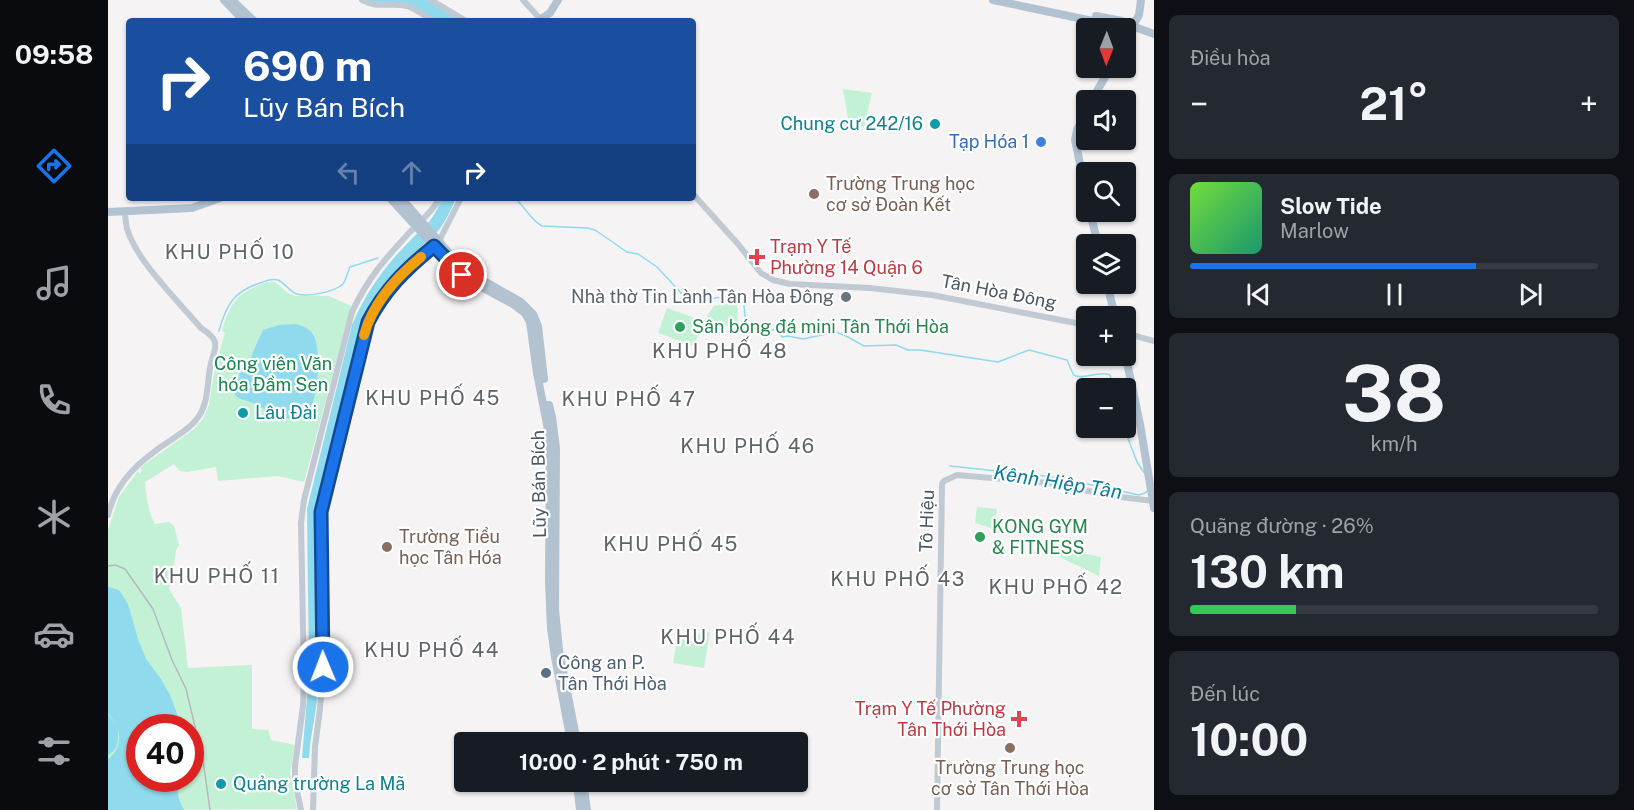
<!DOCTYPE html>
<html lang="vi">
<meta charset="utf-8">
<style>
:root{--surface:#171b24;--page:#242831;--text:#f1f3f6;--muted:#9ea1a6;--line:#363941;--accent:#1a73e8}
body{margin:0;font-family:"Public Sans",sans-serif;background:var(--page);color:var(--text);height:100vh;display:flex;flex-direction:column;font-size:22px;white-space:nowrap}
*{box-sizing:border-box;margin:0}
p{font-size:20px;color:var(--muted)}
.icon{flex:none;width:33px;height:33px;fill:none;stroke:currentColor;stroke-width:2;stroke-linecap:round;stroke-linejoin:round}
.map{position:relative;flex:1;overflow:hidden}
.drawer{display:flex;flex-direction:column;gap:15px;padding:15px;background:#0d0f14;width:480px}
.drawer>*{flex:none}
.hud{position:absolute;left:18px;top:18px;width:570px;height:183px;border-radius:6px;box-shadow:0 2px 4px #0004;background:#1a4fa0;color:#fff;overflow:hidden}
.needle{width:39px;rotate:181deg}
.buttons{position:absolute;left:968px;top:18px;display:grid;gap:12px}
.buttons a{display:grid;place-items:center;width:60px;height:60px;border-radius:6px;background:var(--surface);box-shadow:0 2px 4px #0004;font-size:30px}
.speed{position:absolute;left:18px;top:714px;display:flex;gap:12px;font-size:30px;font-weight:700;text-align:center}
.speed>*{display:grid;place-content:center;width:78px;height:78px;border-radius:50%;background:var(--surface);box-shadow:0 2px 4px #0004;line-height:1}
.speed .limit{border:9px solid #d22;background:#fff;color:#111}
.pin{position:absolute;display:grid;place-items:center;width:51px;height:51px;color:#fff;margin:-26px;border:3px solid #fff;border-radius:50%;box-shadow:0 2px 6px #0007}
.me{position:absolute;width:66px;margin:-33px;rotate:359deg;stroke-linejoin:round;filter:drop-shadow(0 0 4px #0008)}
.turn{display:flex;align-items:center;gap:21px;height:126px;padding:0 18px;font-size:27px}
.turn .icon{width:78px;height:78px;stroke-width:2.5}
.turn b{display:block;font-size:42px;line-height:51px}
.lanes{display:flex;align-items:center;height:57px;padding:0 18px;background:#0003;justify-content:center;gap:30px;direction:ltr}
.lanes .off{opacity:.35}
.big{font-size:45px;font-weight:700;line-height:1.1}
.drawer .widget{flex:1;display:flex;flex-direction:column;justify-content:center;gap:9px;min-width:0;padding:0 21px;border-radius:9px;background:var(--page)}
.drawer .dial{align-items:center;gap:0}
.dial b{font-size:78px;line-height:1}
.song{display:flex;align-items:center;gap:18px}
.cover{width:72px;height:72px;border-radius:9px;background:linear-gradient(135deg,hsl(100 70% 55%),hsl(160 70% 35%))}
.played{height:6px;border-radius:3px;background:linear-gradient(90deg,var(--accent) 70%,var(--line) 70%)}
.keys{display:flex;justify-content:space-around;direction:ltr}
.heat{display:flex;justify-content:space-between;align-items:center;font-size:33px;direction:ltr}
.charge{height:9px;border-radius:4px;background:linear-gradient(90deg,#34c759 26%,var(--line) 0)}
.trip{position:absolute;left:346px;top:732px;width:354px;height:60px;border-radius:6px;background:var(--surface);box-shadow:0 2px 4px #0004;font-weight:700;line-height:60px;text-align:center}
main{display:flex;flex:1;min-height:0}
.tab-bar{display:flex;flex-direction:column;width:108px;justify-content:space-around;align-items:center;background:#090b0e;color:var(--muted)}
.tab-bar .icon{width:42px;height:42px}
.tab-bar .on{color:var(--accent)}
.tab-bar b{font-size:27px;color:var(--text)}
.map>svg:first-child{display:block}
</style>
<main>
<nav class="tab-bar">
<b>09:58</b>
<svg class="icon on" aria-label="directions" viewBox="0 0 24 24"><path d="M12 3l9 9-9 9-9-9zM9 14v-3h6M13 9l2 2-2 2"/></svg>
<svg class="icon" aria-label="music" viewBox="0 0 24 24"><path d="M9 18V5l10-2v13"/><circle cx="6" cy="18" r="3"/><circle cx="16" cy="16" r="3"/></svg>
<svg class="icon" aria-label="phone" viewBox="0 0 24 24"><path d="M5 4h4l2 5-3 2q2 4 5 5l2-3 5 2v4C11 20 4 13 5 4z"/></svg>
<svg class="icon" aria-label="climate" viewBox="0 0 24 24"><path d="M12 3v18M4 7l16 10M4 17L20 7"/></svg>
<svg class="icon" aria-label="car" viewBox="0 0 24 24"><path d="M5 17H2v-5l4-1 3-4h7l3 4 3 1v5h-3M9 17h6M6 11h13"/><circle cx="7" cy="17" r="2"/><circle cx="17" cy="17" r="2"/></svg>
<svg class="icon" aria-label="filters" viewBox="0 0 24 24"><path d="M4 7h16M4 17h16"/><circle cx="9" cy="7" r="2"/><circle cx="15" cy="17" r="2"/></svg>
</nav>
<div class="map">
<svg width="1046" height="810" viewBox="0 0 1046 810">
<rect width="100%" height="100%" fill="#f5f3f3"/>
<path fill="#c3f1d5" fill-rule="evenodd" d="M735,89L764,93L756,126L741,124Z
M159,282H167L180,293L187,296H221L243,306L196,482L170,476L110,481L108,467L79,472L72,471L66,464L37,482C38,495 40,512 47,524L61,522L66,526L71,545L68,550L64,577L61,589L73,608L80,668L144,665V729L160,730L163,740L187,745L182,774L189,809L0,810V530L11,497L30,471L32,474L34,471L32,468L37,464L86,429L95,419L101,405L107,367L117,333L114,331C123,301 128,294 159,282ZM32,728H82V778H32Z
M627,302L630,309L629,330L603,319L599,320V316L606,306Z
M559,308L595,321L586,346L550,333Z
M869,507L889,509L886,529L867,523Z
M940,546L993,557L991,576L939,551Z
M602,632L596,668L565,663L569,639Z"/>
<path fill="#90daee" d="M259,0H319L354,21H329L302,5L271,4Z
M335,198H348C343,209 338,221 330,231C324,238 316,243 310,250C283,276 270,290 255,325L210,500C203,555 211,611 210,666C210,677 211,688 209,699C207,719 202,738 201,758H194L201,674L199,509L244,325C262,282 288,253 321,222L326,215Z
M187,324C194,326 202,328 206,336C213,349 211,407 197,415C180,426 160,410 145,403C139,400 128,400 126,392C123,380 137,369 142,360C146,350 150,340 155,330L171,325Z
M0,587L11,590L20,604L30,639L38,659L53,679L63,697L73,725V727L32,728V778L73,779C68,793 69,796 76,810H0V759C10,752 13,741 10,729C10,740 11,750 0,755V714L10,727L0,713Z"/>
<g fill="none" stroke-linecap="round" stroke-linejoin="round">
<path stroke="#90daee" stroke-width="1.5" d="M407,198C416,206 423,220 434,226L479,228L487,230L519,252L530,254L549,267L575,295L584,298L602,299L630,294L635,295L638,326L649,330H671L674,337L680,336L695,339L728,332L738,336L756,346L788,345L800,350H812L890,362L921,350L959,360C961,364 963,371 966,375C973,381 991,370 1002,375L1006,388
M111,331C118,305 126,291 152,283C157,281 164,278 170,280C177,283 182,292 189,294C199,297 227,292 235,284C238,280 240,271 242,267L270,258
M1016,428L1029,462L1037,474
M842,466L937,476L966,481L1031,495L1037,493L1040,490"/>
<path stroke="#c1cad2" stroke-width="6" d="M254,0C269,9 283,2 299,6C308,9 317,16 325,21
M323,0L358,21
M415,0L434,21
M585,194L630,244L653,273L665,280L682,284L762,288L824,295L978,325
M1017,333L1046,341
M0,515C8,480 34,459 63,440C73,433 84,427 91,416C101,401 99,380 103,363C105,354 111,344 104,337C101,333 97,331 93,328C85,319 77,310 69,301C51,280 28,256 19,229C18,223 17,217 17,211
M193,810L187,781V766L195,706L196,680L193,523L196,500L244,312C260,278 276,260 301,233C312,222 324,212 332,198
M205,810L207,747L212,709L215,667L213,512L260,322L268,305L282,286L306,263L331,241L353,198
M829,810L834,484L836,481L849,475L942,483L1005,496L1045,501"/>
<path stroke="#b3c2d1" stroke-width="8" d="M116,0L136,21
M124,0L146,21
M885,0L1013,27L1024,26
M988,16L1014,21L1024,26L1046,34
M430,21L442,13L450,0
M1017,39L1031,15L1033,0
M984,100L1002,68
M978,112L969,130L967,140L978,193
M282,198L346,268L366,283L405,304L417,313L422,322L429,373L442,440L441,582L443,628L447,657L463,742
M293,198L355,269L413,302L425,314L430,326L436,379
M0,212L84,208L112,198
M982,212L990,244
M999,284L1007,316
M1017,353L1032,424L1046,508
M441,405L444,417L448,448L447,609L451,650L469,742
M469,782L472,810
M475,782L479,810"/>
<path stroke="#b5b8bd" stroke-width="1.5" d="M0,566L7,565L17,569L45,609L64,660L78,689L95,760L102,810"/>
</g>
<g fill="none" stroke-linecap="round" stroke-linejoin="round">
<defs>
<path id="route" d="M215,667L213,512L260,322C277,289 298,269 326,246L354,275"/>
</defs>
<use href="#route" stroke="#114b97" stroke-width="15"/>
<use href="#route" stroke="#1a73e8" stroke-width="10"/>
<path stroke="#f59e0b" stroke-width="10" d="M256,335C265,303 287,278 313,257"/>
</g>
<g fill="#0f9aa8" stroke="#fff" stroke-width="2">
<circle cx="827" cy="124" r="6"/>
<circle cx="135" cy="413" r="6"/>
<circle cx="113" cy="784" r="6"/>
</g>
<circle fill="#3f7fe0" stroke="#fff" stroke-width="2" cx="933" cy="142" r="6"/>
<g fill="#8d6e63" stroke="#fff" stroke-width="2">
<circle cx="706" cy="194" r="6"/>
<circle cx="279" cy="547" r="6"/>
<circle cx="902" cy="748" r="6"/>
</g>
<g fill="#e0444e" stroke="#fff" stroke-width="2">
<path d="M646 248h6v6h6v6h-6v6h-6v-6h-6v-6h6z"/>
<path d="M908 710h6v6h6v6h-6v6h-6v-6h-6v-6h6z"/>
</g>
<circle fill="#6b7280" stroke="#fff" stroke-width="2" cx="738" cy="297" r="6"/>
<g fill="#2e9e5b" stroke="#fff" stroke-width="2">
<circle cx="572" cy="327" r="6"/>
<circle cx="872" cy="537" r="6"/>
</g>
<circle fill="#5c6f8a" stroke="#fff" stroke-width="2" cx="438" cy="673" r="6"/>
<g text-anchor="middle" stroke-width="4.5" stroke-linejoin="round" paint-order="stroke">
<g font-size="18" fill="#0d838f" stroke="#fff" text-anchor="start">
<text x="815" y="130" text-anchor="end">Chung cư 242/16</text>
<text x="147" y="419">Lâu Đài</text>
<text x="125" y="790">Quảng trường La Mã</text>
</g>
<g font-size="18" fill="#366cbe" stroke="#fff" text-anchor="end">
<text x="921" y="148">Tạp Hóa 1</text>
</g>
<g font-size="18" fill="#785e54" stroke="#fff" text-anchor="start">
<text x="718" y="190">Trường Trung học<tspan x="718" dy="21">cơ sở Đoàn Kết</tspan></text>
<text x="291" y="543">Trường Tiểu<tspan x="291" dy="21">học Tân Hóa</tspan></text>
<text x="902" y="774" text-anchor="middle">Trường Trung học<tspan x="902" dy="21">cơ sở Tân Thới Hòa</tspan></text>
</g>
<g font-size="18" fill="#be3a42" stroke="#fff" text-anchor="start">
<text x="662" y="253">Trạm Y Tế<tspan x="662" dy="21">Phường 14 Quận 6</tspan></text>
<text x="898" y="715" text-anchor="end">Trạm Y Tế Phường<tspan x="898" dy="21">Tân Thới Hòa</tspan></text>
</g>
<g font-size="18" fill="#4a5661" stroke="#fff">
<text transform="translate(891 292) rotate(11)" y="6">Tân Hòa Đông</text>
<text transform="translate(431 484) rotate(-91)" y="6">Lũy Bán Bích</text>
<text transform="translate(819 521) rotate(-88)" y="6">Tô Hiệu</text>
</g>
<g font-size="18" fill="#5b616d" stroke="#fff" text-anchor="end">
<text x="726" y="303">Nhà thờ Tin Lành Tân Hòa Đông</text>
</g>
<g font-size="18" fill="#27864d" stroke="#fff" text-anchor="start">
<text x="584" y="333">Sân bóng đá mini Tân Thới Hòa</text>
<text x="884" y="533">KONG GYM<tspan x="884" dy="21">&amp; FITNESS</tspan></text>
</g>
<g font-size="18" fill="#17864f" stroke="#fff">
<text x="165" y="370">Công viên Văn<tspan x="165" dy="21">hóa Đầm Sen</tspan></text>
</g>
<g font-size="18" fill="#4e5e75" stroke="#fff" text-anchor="start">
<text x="450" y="669">Công an P.<tspan x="450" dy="21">Tân Thới Hòa</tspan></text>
</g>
<g font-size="20" letter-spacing="1.5" fill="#5f6368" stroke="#fff">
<text x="122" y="259">KHU PHỐ 10</text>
<text x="612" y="358">KHU PHỐ 48</text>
<text x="325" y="405">KHU PHỐ 45</text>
<text x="521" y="406">KHU PHỐ 47</text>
<text x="640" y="453">KHU PHỐ 46</text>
<text x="563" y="551">KHU PHỐ 45</text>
<text x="109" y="583">KHU PHỐ 11</text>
<text x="790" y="586">KHU PHỐ 43</text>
<text x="948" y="594">KHU PHỐ 42</text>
<text x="620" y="644">KHU PHỐ 44</text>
<text x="324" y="657">KHU PHỐ 44</text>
</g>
<g font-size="20" font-style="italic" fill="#0c7c9b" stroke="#fff">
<text transform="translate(950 482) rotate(9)" y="7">Kênh Hiệp Tân</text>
</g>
</g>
</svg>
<div class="buttons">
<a><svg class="needle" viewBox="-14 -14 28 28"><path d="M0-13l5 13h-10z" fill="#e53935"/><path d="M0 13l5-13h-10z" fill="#9ea1a6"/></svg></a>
<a><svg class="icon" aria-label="sound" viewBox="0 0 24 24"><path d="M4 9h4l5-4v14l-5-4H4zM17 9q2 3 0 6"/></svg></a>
<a><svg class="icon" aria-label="search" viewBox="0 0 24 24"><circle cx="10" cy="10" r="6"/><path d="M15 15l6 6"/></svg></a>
<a><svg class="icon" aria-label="layers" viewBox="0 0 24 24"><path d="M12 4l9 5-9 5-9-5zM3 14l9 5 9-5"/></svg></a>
<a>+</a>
<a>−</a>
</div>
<div class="speed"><div class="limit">40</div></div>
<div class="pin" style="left:354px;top:275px;background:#d93025"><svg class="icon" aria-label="arrive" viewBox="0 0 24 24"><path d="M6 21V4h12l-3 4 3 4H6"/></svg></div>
<svg class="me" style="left:215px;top:667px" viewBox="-20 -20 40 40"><circle r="17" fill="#1a73e8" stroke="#fff" stroke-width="3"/><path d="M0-11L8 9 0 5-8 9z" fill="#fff"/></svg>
<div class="trip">10:00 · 2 phút · 750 m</div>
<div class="hud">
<div class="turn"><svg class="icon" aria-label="right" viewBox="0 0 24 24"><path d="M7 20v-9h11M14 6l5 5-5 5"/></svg><div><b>690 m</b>Lũy Bán Bích</div></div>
<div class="lanes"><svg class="icon off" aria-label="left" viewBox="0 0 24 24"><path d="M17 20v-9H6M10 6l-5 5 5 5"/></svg><svg class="icon off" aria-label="ahead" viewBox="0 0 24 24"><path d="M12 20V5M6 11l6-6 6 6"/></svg><svg class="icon" aria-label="right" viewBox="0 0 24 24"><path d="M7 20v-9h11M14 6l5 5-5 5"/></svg></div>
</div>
</div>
<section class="drawer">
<div class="widget"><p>Điều hòa</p>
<div class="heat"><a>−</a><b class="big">21°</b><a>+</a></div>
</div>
<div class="widget">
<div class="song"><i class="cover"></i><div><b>Slow Tide</b><p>Marlow</p></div></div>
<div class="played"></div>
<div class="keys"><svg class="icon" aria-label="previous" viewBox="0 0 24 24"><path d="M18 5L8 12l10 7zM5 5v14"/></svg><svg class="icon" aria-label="pause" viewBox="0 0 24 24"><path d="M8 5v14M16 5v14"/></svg><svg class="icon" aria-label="next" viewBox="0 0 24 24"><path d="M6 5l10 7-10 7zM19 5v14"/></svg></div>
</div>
<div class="widget dial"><b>38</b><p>km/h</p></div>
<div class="widget"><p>Quãng đường · 26%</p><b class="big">130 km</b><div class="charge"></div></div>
<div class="widget"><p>Đến lúc</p><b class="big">10:00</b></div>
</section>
</main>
